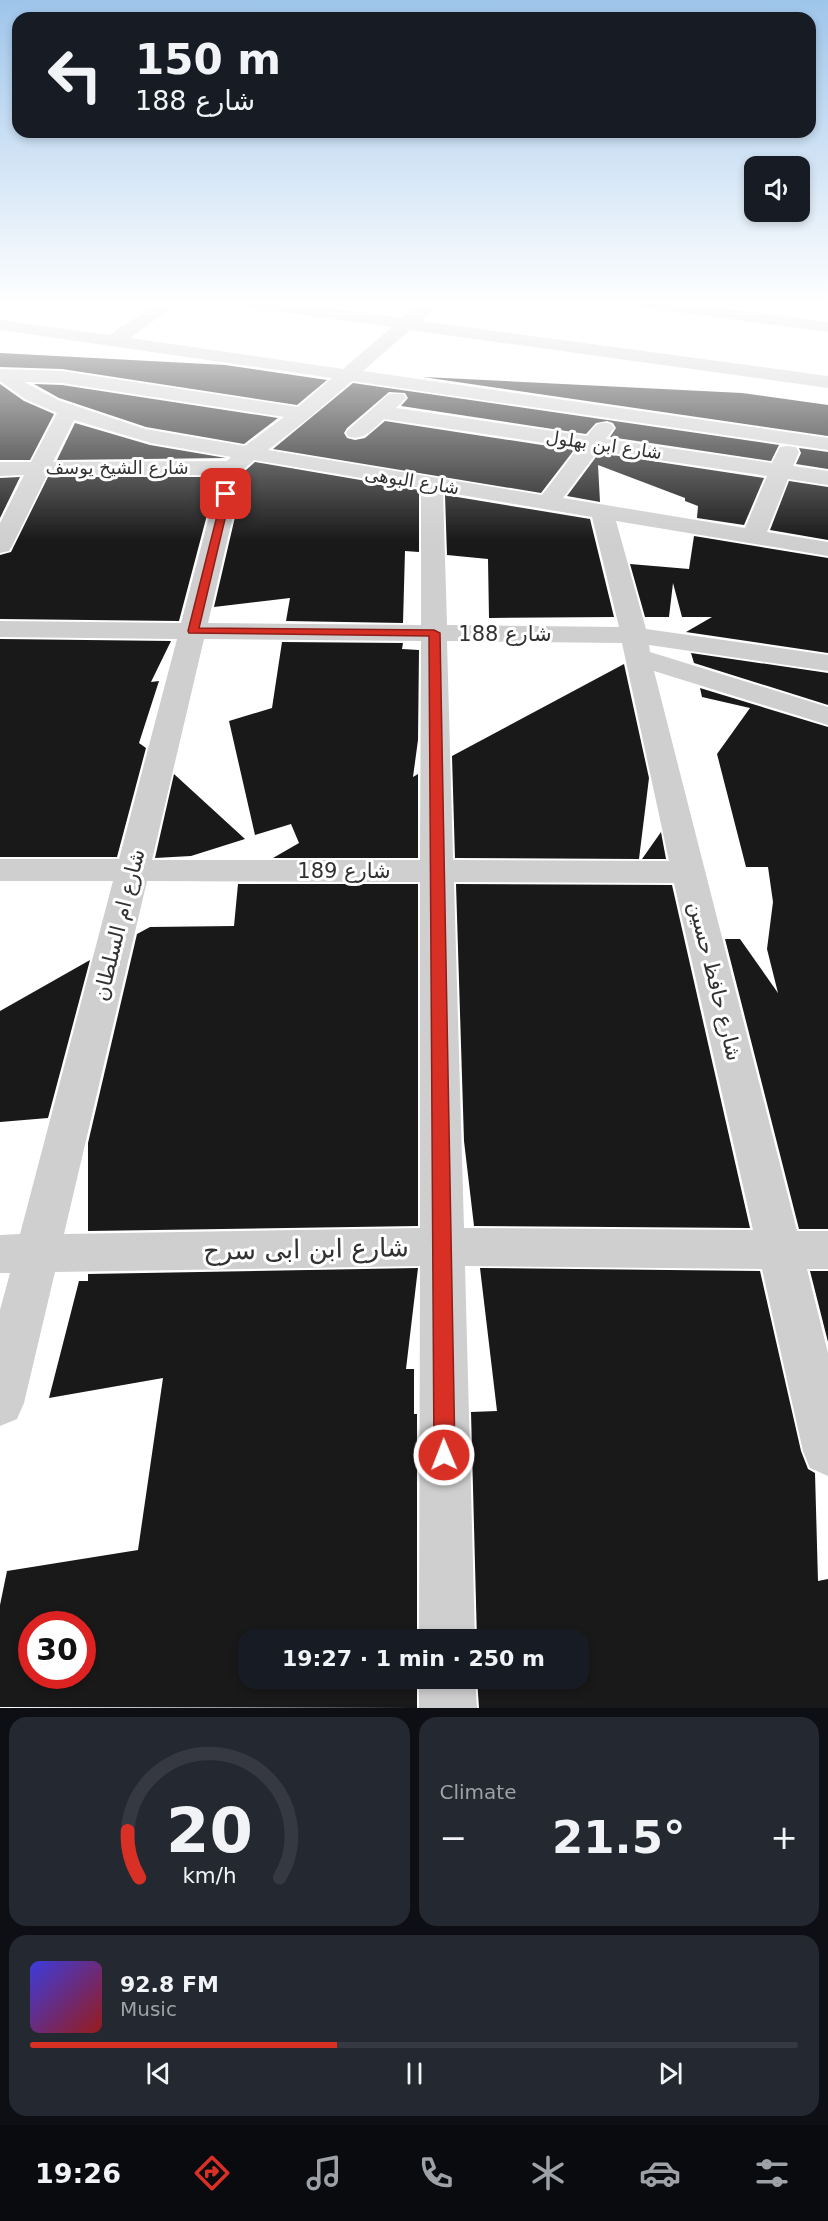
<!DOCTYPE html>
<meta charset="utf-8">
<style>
:root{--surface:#171b24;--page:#242831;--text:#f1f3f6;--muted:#9ea1a6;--line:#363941;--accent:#d93025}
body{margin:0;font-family:"DejaVu Sans",Vazirmatn,sans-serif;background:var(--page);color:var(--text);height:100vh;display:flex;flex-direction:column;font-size:22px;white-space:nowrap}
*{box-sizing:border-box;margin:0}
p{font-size:20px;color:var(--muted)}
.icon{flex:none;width:33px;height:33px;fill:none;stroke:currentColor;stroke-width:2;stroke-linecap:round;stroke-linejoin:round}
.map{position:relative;height:1708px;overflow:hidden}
.details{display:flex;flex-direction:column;gap:9px;padding:9px;background:#0d0f14;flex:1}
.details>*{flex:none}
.top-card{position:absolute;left:12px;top:12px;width:804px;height:126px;border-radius:18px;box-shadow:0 3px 9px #0003;background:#171b24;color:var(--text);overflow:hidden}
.fabs{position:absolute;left:744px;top:156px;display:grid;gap:12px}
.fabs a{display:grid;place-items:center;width:66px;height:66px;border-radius:12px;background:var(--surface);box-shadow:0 3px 9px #0003;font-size:30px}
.speed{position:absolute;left:18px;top:1611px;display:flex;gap:12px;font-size:30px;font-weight:700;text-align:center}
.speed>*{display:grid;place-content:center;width:78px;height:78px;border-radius:50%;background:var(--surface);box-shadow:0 3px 9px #0003;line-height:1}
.speed .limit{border:9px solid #d22;background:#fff;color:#111}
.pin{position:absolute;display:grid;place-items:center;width:51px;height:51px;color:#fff;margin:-26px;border-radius:12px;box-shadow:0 3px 9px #0006}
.me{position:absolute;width:66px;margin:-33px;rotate:359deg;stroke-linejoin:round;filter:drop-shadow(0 0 4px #0008)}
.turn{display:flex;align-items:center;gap:21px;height:126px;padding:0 24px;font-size:27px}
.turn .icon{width:78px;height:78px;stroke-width:2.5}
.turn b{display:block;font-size:42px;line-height:51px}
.big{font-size:45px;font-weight:600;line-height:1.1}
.details .widget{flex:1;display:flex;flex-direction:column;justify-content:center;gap:9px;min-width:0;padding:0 21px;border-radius:18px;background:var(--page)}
.details .dial{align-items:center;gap:0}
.dial svg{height:156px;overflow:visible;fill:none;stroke:var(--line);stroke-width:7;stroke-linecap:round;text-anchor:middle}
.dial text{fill:var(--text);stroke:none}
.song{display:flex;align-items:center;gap:18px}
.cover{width:72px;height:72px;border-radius:9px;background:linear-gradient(135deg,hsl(240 70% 55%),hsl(0 70% 35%))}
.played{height:6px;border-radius:3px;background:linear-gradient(90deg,var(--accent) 40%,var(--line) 40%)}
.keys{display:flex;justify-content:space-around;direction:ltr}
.heat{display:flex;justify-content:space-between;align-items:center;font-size:33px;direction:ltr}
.details .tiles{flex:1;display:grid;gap:9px;grid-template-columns:1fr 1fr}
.widget:last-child{grid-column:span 2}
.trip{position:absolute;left:238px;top:1629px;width:351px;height:60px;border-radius:18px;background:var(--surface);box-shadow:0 3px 9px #0003;font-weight:600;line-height:60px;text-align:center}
.tabs{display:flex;height:96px;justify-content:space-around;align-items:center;background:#090b0e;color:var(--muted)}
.tabs .icon{width:42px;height:42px}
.tabs .current{color:var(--accent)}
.tabs b{font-size:27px;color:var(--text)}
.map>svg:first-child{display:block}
</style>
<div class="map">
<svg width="828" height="1708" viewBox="0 0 828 1708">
<rect width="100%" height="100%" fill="#fff"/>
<path fill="#191919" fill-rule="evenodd" d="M0,353L225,365L327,380L297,405L62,369L0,367Z
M423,377L742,393L828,405V436Z
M353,383L779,445L771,461L610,437L616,428L613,423L607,421L596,423L586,434L401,406L408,398L405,393L389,392L347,428L344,433L347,438L355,440L365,438L385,421L574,450L541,493L273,449Z
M0,384L24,401L54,414L30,460H0Z
M34,384L62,385L278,418L244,444L146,427L59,398Z
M75,423L150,445L226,458L57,460Z
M799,448L828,452V469L796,464L801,453Z
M599,453L764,478L744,525L697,518L698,506L685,501V498L598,465L600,502L567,496Z
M255,462L419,490V552L405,551L403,623L286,621L290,598L214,607L246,470Z
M20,477L0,518V478Z
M48,477H217L179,621L0,619V555L11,552Z
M789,481L828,487V540L770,530Z
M445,495L590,519L614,617L489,618L488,559L447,555Z
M694,536L828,558V653L686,632L712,617H682L673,583L669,617H645L630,564L689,569Z
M0,639L171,641L151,682L159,681L139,743L146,748L117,857H0Z
M282,642L403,643L402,649L419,650L418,740L413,777L418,774V858H273L299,843L291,824L255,835L229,721L272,708Z
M691,653L828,673V705L694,663Z
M624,664L649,778L639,859L455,858L452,756Z
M700,688L828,727V1229H799L725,939H740L778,993L767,949L773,902L768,867H746L717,754L750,708L702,697Z
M174,774L245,839L191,856L155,858Z
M661,832L666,859H642Z
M238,884H418V1226L88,1231V1143L137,934L150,927L234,926Z
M456,884L672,885L750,1228L474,1226L464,1141Z
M90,960L48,1118L0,1122V1011Z
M418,1268L406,1369H414V1414H417V1640H249V1678H417V1708L0,1707V1605L7,1571L138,1550L163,1378L49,1398L79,1281H88V1274ZM32,1624H82V1676H32Z
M480,1268L760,1271L801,1451L808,1469L815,1473L818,1581L828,1579V1708H479L477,1678H579V1640H477L471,1412L497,1411Z
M810,1271H828V1343V1342Z"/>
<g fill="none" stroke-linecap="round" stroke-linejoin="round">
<path fill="#cfcfcf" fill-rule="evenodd" d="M160,302H180L130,338L343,369L392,327L245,307L237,302H285L402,318L421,302H440L421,321L828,376V388L410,330L363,371L828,438V450L352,381L309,418L268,450L542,495L578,448L384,419C373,429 364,441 349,437L346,433L349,429L389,394H403L406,398L396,408L587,436C595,426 598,420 611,424L614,428L606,439L772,463L780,447L788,446L796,447L799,452L793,466L828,471V485L788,479L767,532L828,542V556L616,521L646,629L828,655V671L649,645L650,652L828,707V725L654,671L797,1231H828V1269H807L828,1353V1476L810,1468L803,1451L762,1269L465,1266L475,1640H419L420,1266L55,1272L24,1403L17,1419L0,1426V1310L10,1273H0V1235L20,1234L113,881H0V859H119L177,639L0,637V621L181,623L220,475H47L12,546L9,551L0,553V523L24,475L0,476V462H31L57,413L25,399L0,381V369L62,371L298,407L332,378L0,330V320L109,335ZM24,382L62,383L284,417L245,446L145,429L58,400ZM74,420L151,443L231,457L227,461L53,462ZM598,451L767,476L745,528L563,498ZM254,460L421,488V625L208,623L244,469ZM443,492L592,517L619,627L447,625ZM204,639L421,641L420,860H152ZM447,641L622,643L669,861L453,860ZM147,881L420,882V1228L64,1234ZM454,882L674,883L753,1230L464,1228Z
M629,302H679L828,322V332L637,307Z
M419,1678H475L477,1708H419Z"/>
</g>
<linearGradient id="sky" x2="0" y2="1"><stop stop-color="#9ec5ea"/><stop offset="0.56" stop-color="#fff"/><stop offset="1" stop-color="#fff" stop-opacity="0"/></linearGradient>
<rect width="828" height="541" fill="url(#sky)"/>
<path fill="#d93025" stroke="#8d1f18" stroke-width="1.5" d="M223,492L231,494L199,628L434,630L440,633L455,1455L452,1462L444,1465L437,1462L434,1455L429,636L189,633L188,631Z"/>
<g text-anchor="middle" stroke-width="6" stroke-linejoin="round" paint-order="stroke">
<g font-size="18" fill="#323232" stroke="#fff">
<text transform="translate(604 445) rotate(8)" y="6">شارع ابن بهلول</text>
<text x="117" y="474">شارع الشيخ يوسف</text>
<text transform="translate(412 481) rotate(9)" y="6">شارع البوهى</text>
</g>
<g font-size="21" fill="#323232" stroke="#fff">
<text x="505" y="641">شارع 188</text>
<text x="344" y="878">شارع 189</text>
<text transform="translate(119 925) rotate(-76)" y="7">شارع ام السلطان</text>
<text transform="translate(715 981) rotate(76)" y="7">شارع حافظ حسين</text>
</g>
<g font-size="26" fill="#323232" stroke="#fff">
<text transform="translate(306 1249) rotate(-1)" y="9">شارع ابن ابى سرح</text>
</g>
</g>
</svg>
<div class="fabs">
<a><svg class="icon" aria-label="sound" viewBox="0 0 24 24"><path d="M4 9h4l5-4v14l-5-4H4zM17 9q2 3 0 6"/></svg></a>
</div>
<div class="speed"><div class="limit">30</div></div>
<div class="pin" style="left:226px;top:494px;background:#d93025"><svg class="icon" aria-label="arrive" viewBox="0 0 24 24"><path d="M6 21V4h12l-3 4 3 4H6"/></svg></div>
<svg class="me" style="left:444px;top:1455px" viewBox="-20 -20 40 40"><circle r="17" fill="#d93025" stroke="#fff" stroke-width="3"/><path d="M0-11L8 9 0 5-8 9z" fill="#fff"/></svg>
<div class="trip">19:27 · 1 min · 250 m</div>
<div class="top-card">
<div class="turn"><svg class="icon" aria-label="left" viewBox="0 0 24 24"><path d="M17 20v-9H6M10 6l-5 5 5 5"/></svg><div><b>150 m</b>شارع 188</div></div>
</div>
</div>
<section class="details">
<div class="tiles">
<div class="widget dial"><svg viewBox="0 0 100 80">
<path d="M14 69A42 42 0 1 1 86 69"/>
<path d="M14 69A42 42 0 0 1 8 45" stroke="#d93025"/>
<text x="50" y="56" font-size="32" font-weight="700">20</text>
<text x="50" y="72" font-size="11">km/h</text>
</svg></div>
<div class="widget"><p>Climate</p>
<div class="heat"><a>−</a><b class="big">21.5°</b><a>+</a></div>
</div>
<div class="widget">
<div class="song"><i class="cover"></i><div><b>92.8 FM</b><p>Music</p></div></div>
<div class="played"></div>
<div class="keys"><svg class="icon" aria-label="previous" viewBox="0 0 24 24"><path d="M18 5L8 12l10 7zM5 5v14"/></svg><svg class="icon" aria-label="pause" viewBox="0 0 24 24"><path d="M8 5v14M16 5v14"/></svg><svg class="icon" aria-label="next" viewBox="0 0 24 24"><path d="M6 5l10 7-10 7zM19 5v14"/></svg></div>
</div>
</div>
</section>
<nav class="tabs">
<b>19:26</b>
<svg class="icon current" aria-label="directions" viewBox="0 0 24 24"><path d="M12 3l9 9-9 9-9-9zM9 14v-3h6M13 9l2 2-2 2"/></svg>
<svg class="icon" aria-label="music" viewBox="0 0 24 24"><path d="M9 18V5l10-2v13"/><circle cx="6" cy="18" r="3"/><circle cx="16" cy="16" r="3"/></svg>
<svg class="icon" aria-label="phone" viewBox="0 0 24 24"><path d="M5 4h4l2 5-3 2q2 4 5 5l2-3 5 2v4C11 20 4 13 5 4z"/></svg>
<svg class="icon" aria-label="climate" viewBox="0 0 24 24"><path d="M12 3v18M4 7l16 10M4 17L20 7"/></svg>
<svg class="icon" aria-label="car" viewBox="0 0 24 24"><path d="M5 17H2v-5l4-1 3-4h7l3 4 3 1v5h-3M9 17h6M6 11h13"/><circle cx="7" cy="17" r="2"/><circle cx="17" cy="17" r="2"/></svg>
<svg class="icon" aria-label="filters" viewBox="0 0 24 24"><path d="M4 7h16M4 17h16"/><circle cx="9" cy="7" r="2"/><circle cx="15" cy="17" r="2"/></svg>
</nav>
